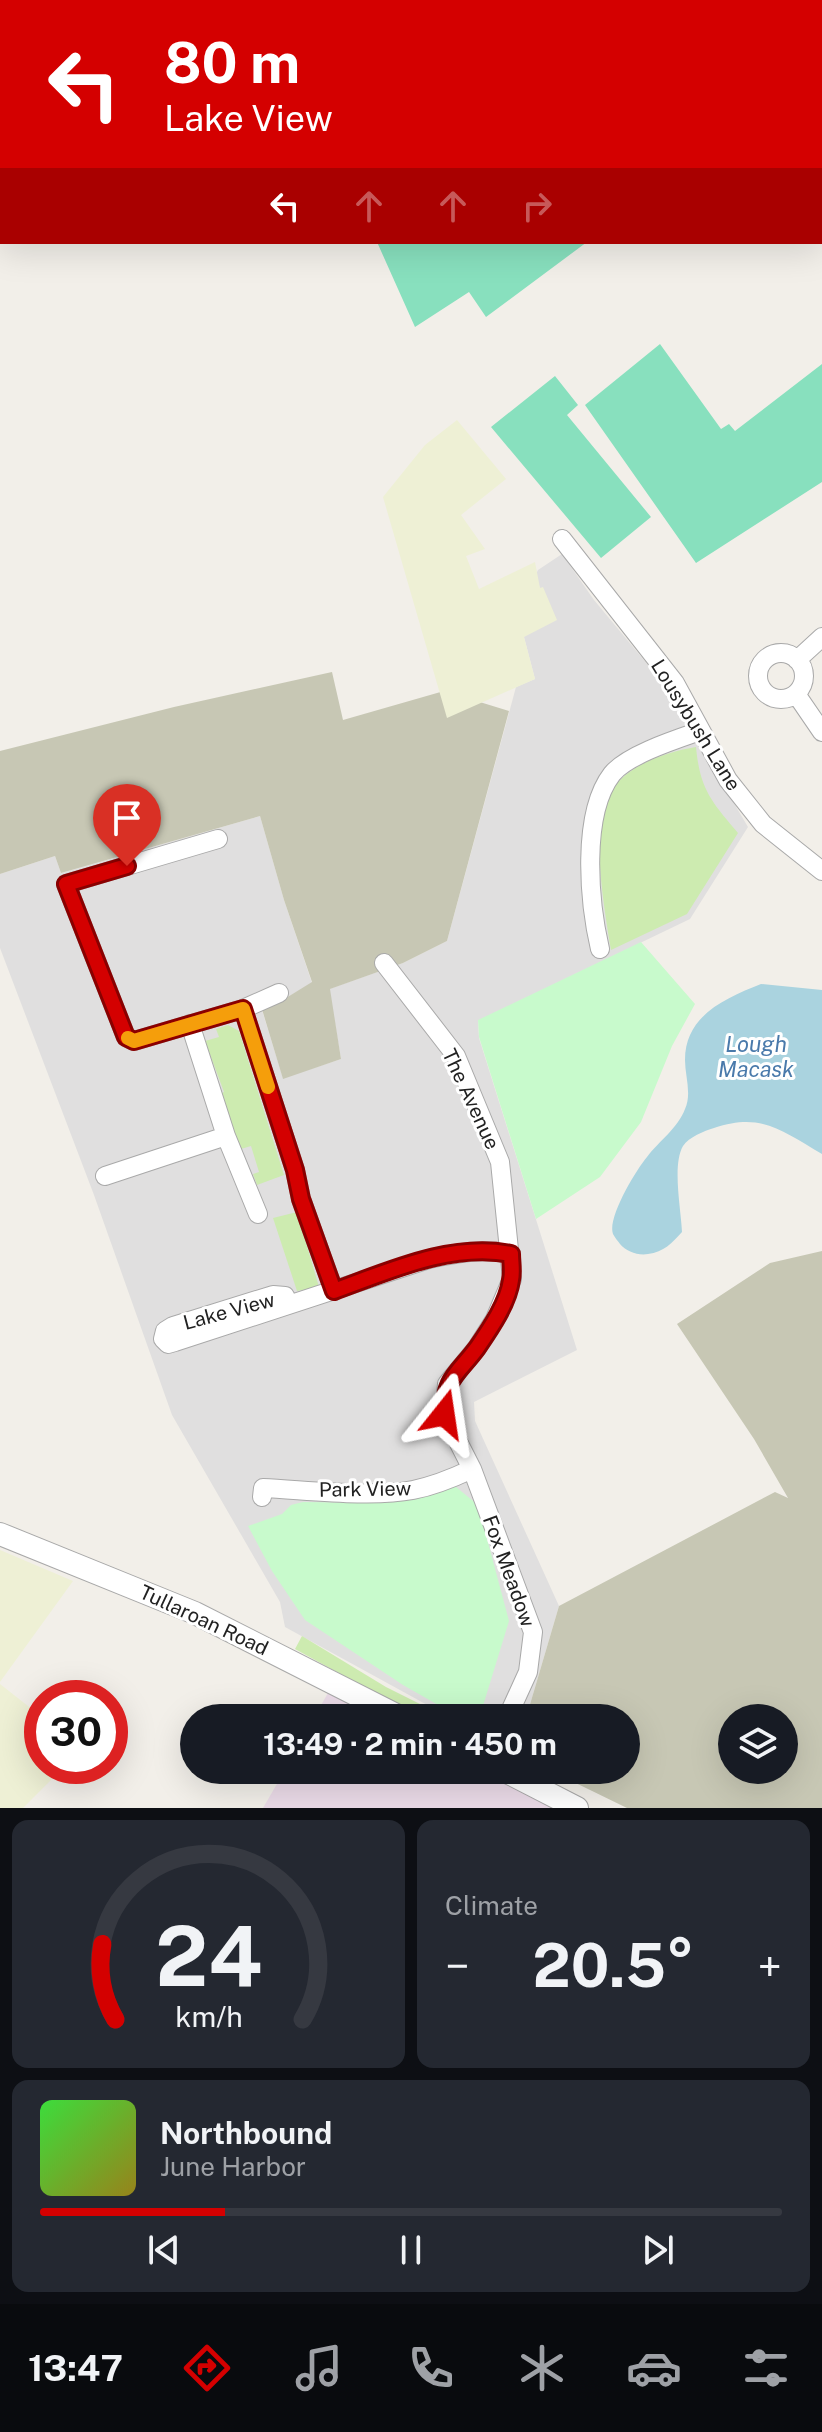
<!DOCTYPE html>
<meta charset="utf-8">
<style>
:root{--surface:#171b24;--page:#242831;--text:#f1f3f6;--muted:#9ea1a6;--line:#363941;--accent:#d40000}
body{margin:0;font-family:"Public Sans",sans-serif;background:var(--page);color:var(--text);height:100vh;display:flex;flex-direction:column;font-size:30px;white-space:nowrap}
*{box-sizing:border-box;margin:0}
p{font-size:26px;color:var(--muted)}
.icon{flex:none;width:44px;height:44px;fill:none;stroke:currentColor;stroke-width:2;stroke-linecap:round;stroke-linejoin:round}
.map{position:relative;height:1808px;overflow:hidden}
.panel{display:flex;flex-direction:column;gap:12px;padding:12px;background:#0d0f14;flex:1}
.panel>*{flex:none}
.top-card{position:absolute;left:0px;top:0px;width:822px;height:244px;box-shadow:0 8px 32px #0002;background:#d40000;color:#fff;overflow:hidden}
.buttons{position:absolute;left:718px;top:1704px;display:grid;gap:16px}
.buttons a{display:grid;place-items:center;width:80px;height:80px;border-radius:50%;background:var(--surface);box-shadow:0 8px 32px #0002;font-size:40px}
.speed{position:absolute;left:24px;top:1680px;display:flex;gap:16px;font-size:40px;font-weight:700;text-align:center}
.speed>*{display:grid;place-content:center;width:104px;height:104px;border-radius:50%;background:var(--surface);box-shadow:0 8px 32px #0002;line-height:1}
.speed .limit{border:12px solid #d22;background:#fff;color:#111}
.pin{position:absolute;display:grid;place-items:center;width:68px;height:68px;color:#fff;margin:-82px -34px;border-radius:50% 50% 50% 0;rotate:-45deg;box-shadow:0 0 8px #0007}
.pin .icon{rotate:45deg}
.me{position:absolute;width:88px;margin:-44px;rotate:15deg;stroke-linejoin:round;filter:drop-shadow(0 0 6px #0008)}
.turn{display:flex;align-items:center;gap:28px;height:168px;padding:0 32px;font-size:36px}
.turn .icon{width:104px;height:104px;stroke-width:2.5}
.turn b{display:block;font-size:56px;line-height:68px}
.lanes{display:flex;align-items:center;height:76px;padding:0 32px;background:#0003;justify-content:center;gap:40px;direction:ltr}
.lanes .off{opacity:.35}
.big{font-size:60px;font-weight:700;line-height:1.1}
.panel .widget{flex:1;display:flex;flex-direction:column;justify-content:center;gap:12px;min-width:0;padding:0 28px;border-radius:16px;background:var(--page)}
.panel .dial{align-items:center;gap:0}
.dial svg{height:208px;overflow:visible;fill:none;stroke:var(--line);stroke-width:7;stroke-linecap:round;text-anchor:middle}
.dial text{fill:var(--text);stroke:none}
.song{display:flex;align-items:center;gap:24px}
.cover{width:96px;height:96px;border-radius:12px;background:linear-gradient(135deg,hsl(120 70% 55%),hsl(50 70% 35%))}
.played{height:8px;border-radius:4px;background:linear-gradient(90deg,var(--accent) 25%,var(--line) 25%)}
.keys{display:flex;justify-content:space-around;direction:ltr}
.heat{display:flex;justify-content:space-between;align-items:center;font-size:44px;direction:ltr}
.panel .tiles{flex:1;display:grid;gap:12px;grid-template-columns:1fr 1fr}
.widget:last-child{grid-column:span 2}
.trip{position:absolute;left:180px;top:1704px;width:460px;height:80px;border-radius:40px;background:var(--surface);box-shadow:0 8px 32px #0002;font-weight:700;line-height:80px;text-align:center}
.tabs{display:flex;height:128px;justify-content:space-around;align-items:center;background:#090b0e;color:var(--muted)}
.tabs .icon{width:56px;height:56px}
.tabs .on{color:var(--accent)}
.tabs b{font-size:36px;color:var(--text)}
.map>svg:first-child{display:block}
</style>
<div class="map">
<svg width="822" height="1808" viewBox="0 0 822 1808">
<rect width="100%" height="100%" fill="#f2efe9"/>
<path fill="#e0dfdf" d="M647,0H822V81L820,82V2H645Z
M562,554L594,600L663,683L748,827L690,919L478,1021L479,1038L577,1350L474,1402L475,1421L559,1606L526,1718H451L285,1627L280,1602L172,1415L94,1195L0,948V874L55,856L61,873L260,816L284,900L312,983L286,998L261,1007L283,1078L341,1059L329,989L403,963L447,941L516,687L535,679L524,637L540,589L536,574L538,570Z"/>
<path fill="#ebdbe8" d="M329,1691L380,1718H314Z
M285,1770H484L560,1808H263Z"/>
<path fill="#c7c7b4" fill-rule="evenodd" d="M332,672L343,720L444,691L509,711L447,941L403,963L330,989L341,1059L283,1079L261,1006L286,998L312,982L284,900L260,816L61,873L55,856L0,874V751L174,707Z
M822,1251V1808H627L549,1770H626V1718H526L559,1606L775,1492L788,1498L754,1439L677,1324L770,1263ZM732,1718H784V1770H732Z"/>
<path fill="#eef0d5" d="M457,420L506,479L461,515L485,549L466,556L479,589L535,562L540,588L543,587L557,620L524,637L535,679L447,718L383,497L425,445Z
M0,1550L73,1581L0,1682Z
M0,1684L42,1717L40,1761L42,1766H46L57,1774L23,1808H0Z"/>
<path fill="#cdebb0" d="M696,747C700,790 712,802 738,833L687,914L611,950C605,913 593,844 603,808C614,769 661,753 696,747Z
M228,1025L239,1031L284,1175L257,1185L253,1174L259,1172L251,1146L241,1149L235,1133H232L219,1094L224,1092L205,1041L219,1037L216,1029Z
M297,1212L319,1287L297,1291L273,1218Z
M302,1636L386,1687L448,1718H421L295,1649Z"/>
<path fill="#c8facc" d="M641,942L695,1004L672,1046L641,1122L600,1177L536,1219L479,1037L478,1020Z
M444,1486L456,1487L478,1505L509,1621L482,1709L454,1714L403,1685L305,1620L272,1571L248,1526L282,1514L291,1505L303,1502L375,1503L429,1492Z"/>
<path fill="#88e0be" d="M377,242H587L486,317L469,292L415,327Z
M660,344L721,429L729,424L735,431L822,364V482L696,563L585,405Z
M555,376L578,405L567,415L651,517L601,558L491,427Z"/>
<path fill="#aad3df" d="M761,984L822,990V1154C782,1131 762,1112 714,1128C704,1131 689,1137 683,1146C672,1165 681,1209 682,1232C672,1243 664,1252 648,1254C638,1256 626,1251 620,1244C618,1241 615,1238 613,1234C607,1218 636,1170 647,1157C659,1141 678,1128 685,1109C692,1094 685,1076 685,1060C685,1015 726,998 761,984Z"/>
<g fill="none" stroke-linecap="round" stroke-linejoin="round">
<defs>
<path id="minor" d="M562,539L675,683L728,780L763,824L822,871
M758 676a23 23 0 1 1 46 0a23 23 0 1 1-46 0Z
M797,660L822,637
M796,694L822,732
M218,839L66,884L126,1037L134,1041L243,1009L279,993
M600,949C589,902 581,814 612,774C627,755 677,739 700,731
M384,963L456,1056L500,1162L512,1279L495,1319L476,1349L447,1384L444,1414L472,1469L533,1632L528,1672L507,1718
M243,1009L295,1170L301,1199L334,1291
M190,1024L226,1136L258,1214
M105,1176L226,1136
M289,1304L285,1296L273,1295L173,1326L165,1331L163,1339L168,1344L175,1342L429,1259C456,1253 483,1248 511,1254
M262,1497L263,1488C307,1490 371,1498 413,1490C433,1486 453,1478 472,1469"/>
<path id="tertiary" d="M0,1534L195,1613L402,1718
M503,1770L577,1808"/>
</defs>
<use href="#minor" stroke="#a9a9a9" stroke-width="20"/>
<use href="#tertiary" stroke="#a9a9a9" stroke-width="24"/>
<use href="#minor" stroke="#fff" stroke-width="18"/>
<use href="#tertiary" stroke="#fff" stroke-width="22"/>
</g>
<g fill="none" stroke-linecap="round" stroke-linejoin="round">
<defs>
<path id="route" d="M127,866L66,884L126,1037L134,1041L243,1009L295,1170L301,1199L334,1291C389,1271 452,1242 511,1254C511,1262 513,1272 511,1280C508,1303 490,1329 477,1348C457,1375 445,1377 444,1414"/>
</defs>
<use href="#route" stroke="#8a0000" stroke-width="20"/>
<use href="#route" stroke="#d40000" stroke-width="14"/>
<path stroke="#f59e0b" stroke-width="14" d="M128,1038L134,1041L243,1009L268,1087"/>
</g>
<g text-anchor="middle" stroke-width="6" stroke-linejoin="round" paint-order="stroke">
<g font-size="20" fill="#222" stroke="#fff">
<text transform="translate(696 725) rotate(58)" y="7">Lousybush Lane</text>
<text transform="translate(471 1099) rotate(65)" y="7">The Avenue</text>
<text transform="translate(229 1311) rotate(-15)" y="7">Lake View</text>
<text transform="translate(365 1489) rotate(-1)" y="7">Park View</text>
<text transform="translate(509 1571) rotate(70)" y="7">Fox Meadow</text>
<text transform="translate(204 1620) rotate(25)" y="7">Tullaroan Road</text>
</g>
<g font-size="22" font-style="italic" fill="#4a7aab" stroke="#fff">
<text x="756" y="1052">Lough<tspan x="756" dy="25">Macask</tspan></text>
</g>
</g>
</svg>
<div class="buttons">
<a><svg class="icon" aria-label="layers" viewBox="0 0 24 24"><path d="M12 4l9 5-9 5-9-5zM3 14l9 5 9-5"/></svg></a>
</div>
<div class="speed"><div class="limit">30</div></div>
<div class="pin" style="left:127px;top:866px;background:#d93025"><svg class="icon" aria-label="arrive" viewBox="0 0 24 24"><path d="M6 21V4h12l-3 4 3 4H6"/></svg></div>
<svg class="me" style="left:444px;top:1414px" viewBox="-20 -20 40 40"><path d="M0-17L14 15 0 8-14 15z" fill="#d40000" stroke="#fff" stroke-width="4"/></svg>
<div class="trip">13:49 · 2 min · 450 m</div>
<div class="top-card">
<div class="turn"><svg class="icon" aria-label="left" viewBox="0 0 24 24"><path d="M17 20v-9H6M10 6l-5 5 5 5"/></svg><div><b>80 m</b>Lake View</div></div>
<div class="lanes"><svg class="icon" aria-label="left" viewBox="0 0 24 24"><path d="M17 20v-9H6M10 6l-5 5 5 5"/></svg><svg class="icon off" aria-label="ahead" viewBox="0 0 24 24"><path d="M12 20V5M6 11l6-6 6 6"/></svg><svg class="icon off" aria-label="ahead" viewBox="0 0 24 24"><path d="M12 20V5M6 11l6-6 6 6"/></svg><svg class="icon off" aria-label="right" viewBox="0 0 24 24"><path d="M7 20v-9h11M14 6l5 5-5 5"/></svg></div>
</div>
</div>
<section class="panel">
<div class="tiles">
<div class="widget dial"><svg viewBox="0 0 100 80">
<path d="M14 69A42 42 0 1 1 86 69"/>
<path d="M14 69A42 42 0 0 1 9 40" stroke="#d40000"/>
<text x="50" y="56" font-size="32" font-weight="700">24</text>
<text x="50" y="72" font-size="11">km/h</text>
</svg></div>
<div class="widget"><p>Climate</p>
<div class="heat"><a>−</a><b class="big">20.5°</b><a>+</a></div>
</div>
<div class="widget">
<div class="song"><i class="cover"></i><div><b>Northbound</b><p>June Harbor</p></div></div>
<div class="played"></div>
<div class="keys"><svg class="icon" aria-label="previous" viewBox="0 0 24 24"><path d="M18 5L8 12l10 7zM5 5v14"/></svg><svg class="icon" aria-label="pause" viewBox="0 0 24 24"><path d="M8 5v14M16 5v14"/></svg><svg class="icon" aria-label="next" viewBox="0 0 24 24"><path d="M6 5l10 7-10 7zM19 5v14"/></svg></div>
</div>
</div>
</section>
<nav class="tabs">
<b>13:47</b>
<svg class="icon on" aria-label="directions" viewBox="0 0 24 24"><path d="M12 3l9 9-9 9-9-9zM9 14v-3h6M13 9l2 2-2 2"/></svg>
<svg class="icon" aria-label="music" viewBox="0 0 24 24"><path d="M9 18V5l10-2v13"/><circle cx="6" cy="18" r="3"/><circle cx="16" cy="16" r="3"/></svg>
<svg class="icon" aria-label="phone" viewBox="0 0 24 24"><path d="M5 4h4l2 5-3 2q2 4 5 5l2-3 5 2v4C11 20 4 13 5 4z"/></svg>
<svg class="icon" aria-label="climate" viewBox="0 0 24 24"><path d="M12 3v18M4 7l16 10M4 17L20 7"/></svg>
<svg class="icon" aria-label="car" viewBox="0 0 24 24"><path d="M5 17H2v-5l4-1 3-4h7l3 4 3 1v5h-3M9 17h6M6 11h13"/><circle cx="7" cy="17" r="2"/><circle cx="17" cy="17" r="2"/></svg>
<svg class="icon" aria-label="filters" viewBox="0 0 24 24"><path d="M4 7h16M4 17h16"/><circle cx="9" cy="7" r="2"/><circle cx="15" cy="17" r="2"/></svg>
</nav>
